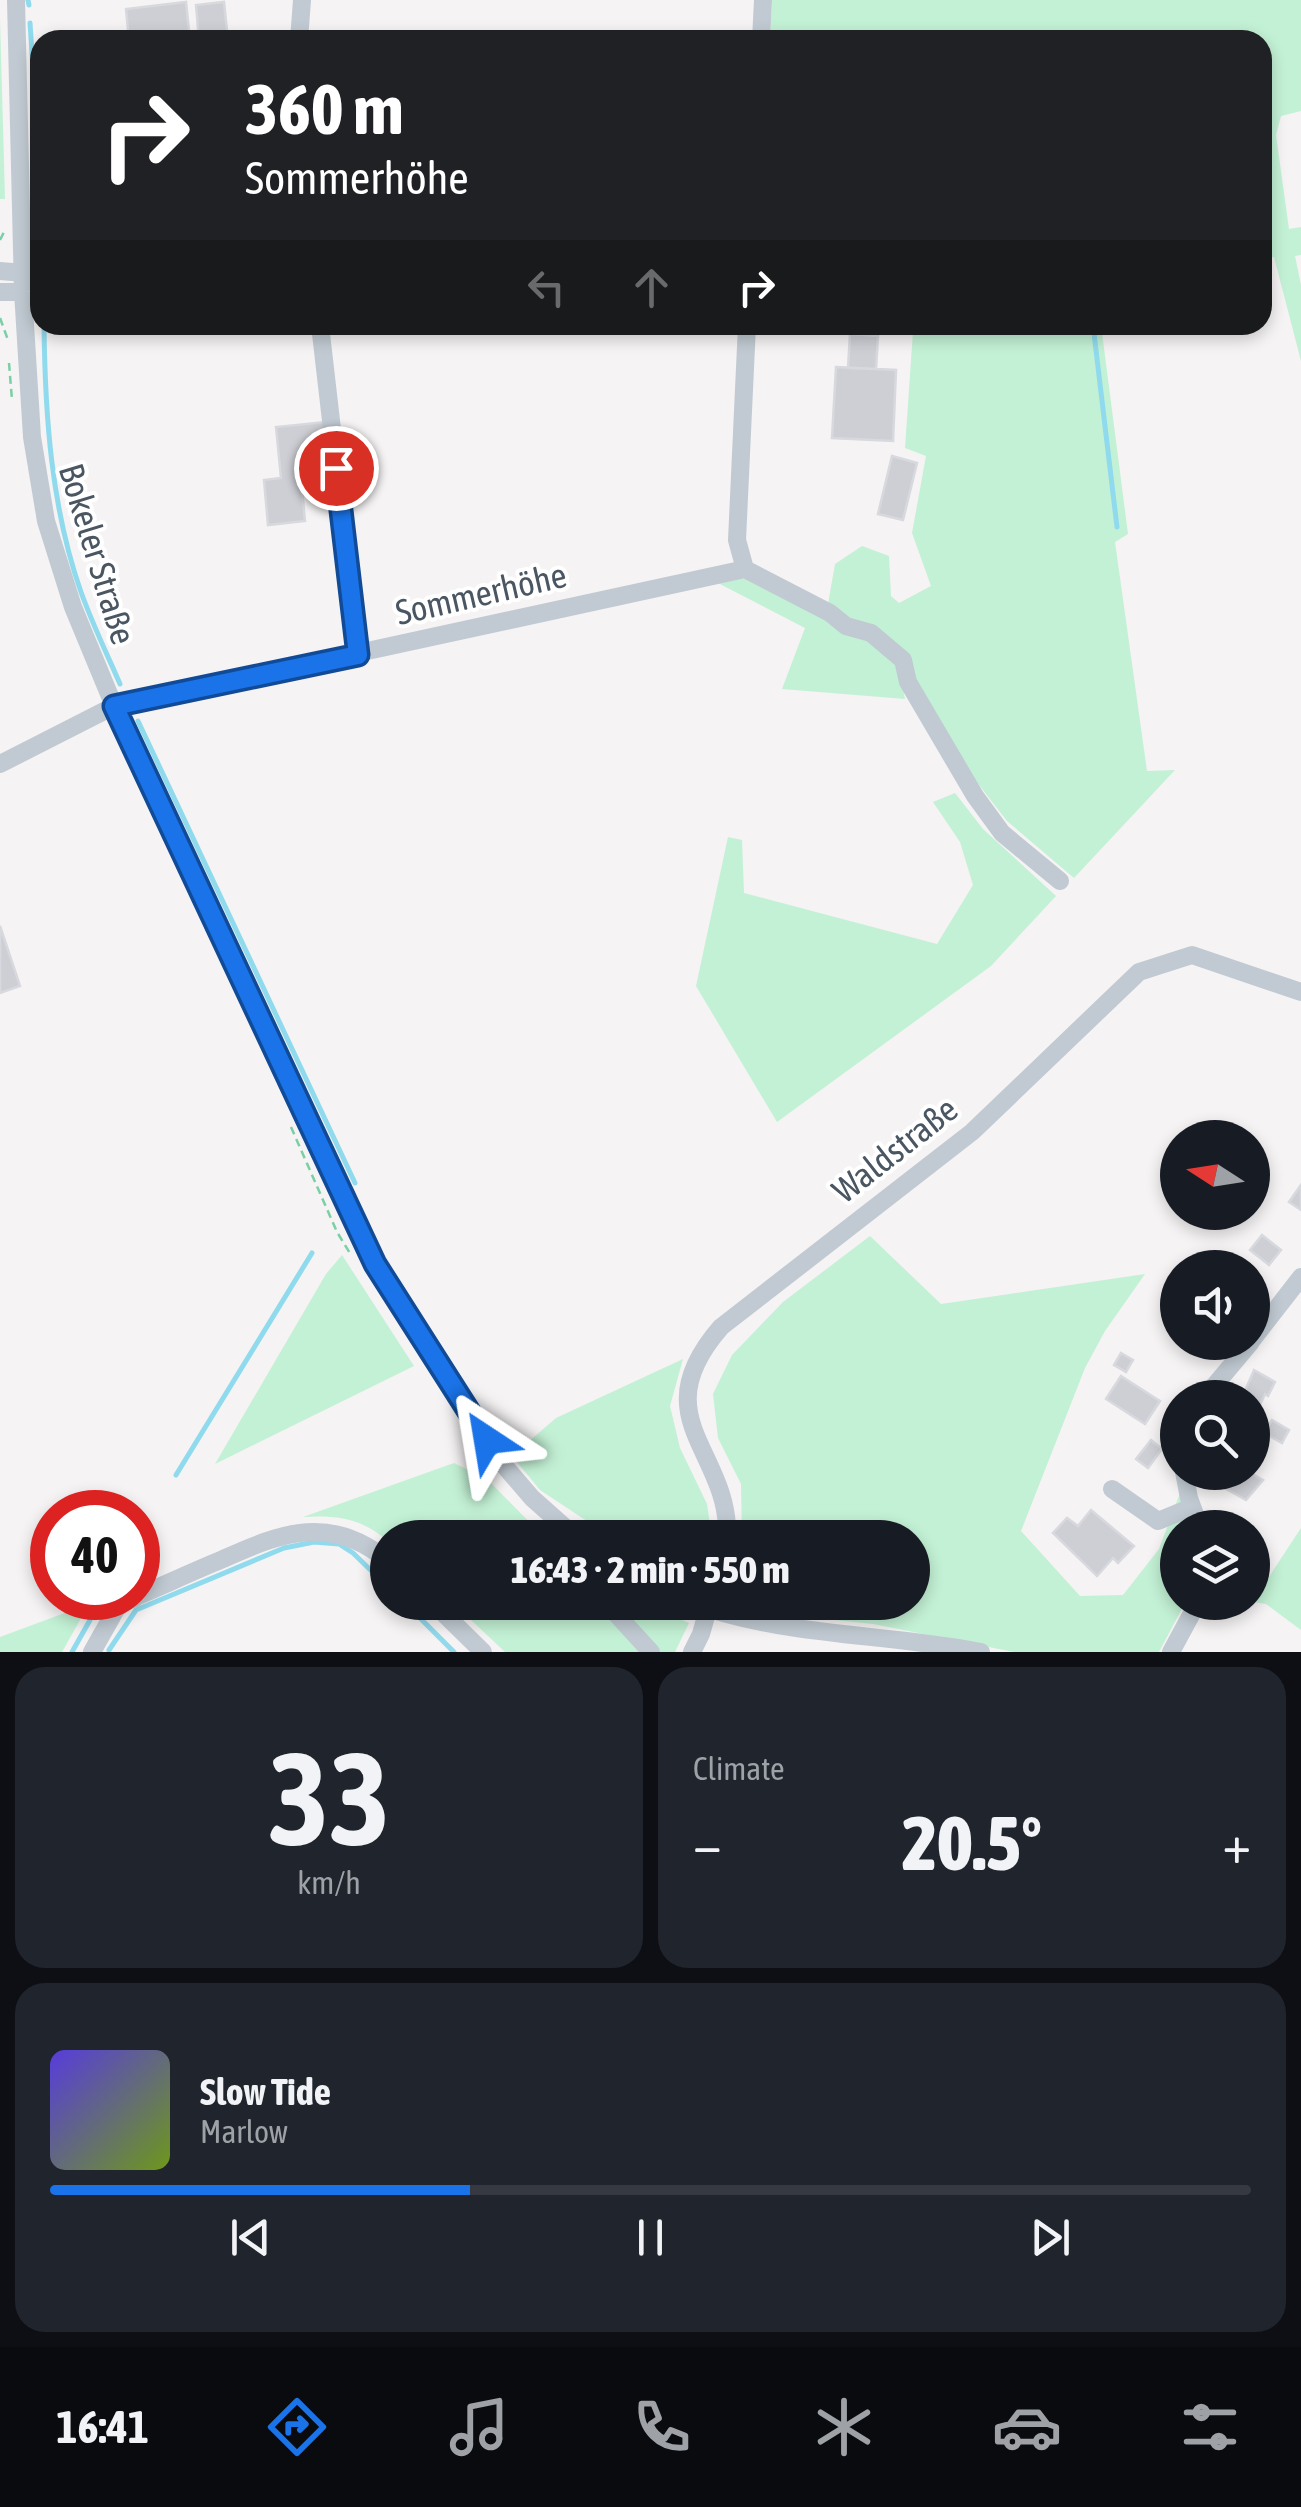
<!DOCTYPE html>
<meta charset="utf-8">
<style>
:root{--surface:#171b24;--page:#20242c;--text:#f1f3f6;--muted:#9ea1a6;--line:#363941;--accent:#1a73e8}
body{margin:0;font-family:"Asap Condensed",sans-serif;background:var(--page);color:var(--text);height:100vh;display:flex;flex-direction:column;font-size:38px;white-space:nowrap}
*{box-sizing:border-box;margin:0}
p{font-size:32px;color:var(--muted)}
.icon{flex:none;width:55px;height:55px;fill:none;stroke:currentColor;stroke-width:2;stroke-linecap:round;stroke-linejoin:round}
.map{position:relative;height:1652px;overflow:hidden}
.panel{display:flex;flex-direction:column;gap:15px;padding:15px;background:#0d0f14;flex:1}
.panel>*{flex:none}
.guide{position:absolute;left:30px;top:30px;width:1242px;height:305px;border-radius:30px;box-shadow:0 5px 15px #0003;background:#202124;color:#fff;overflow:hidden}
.needle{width:65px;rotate:282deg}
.controls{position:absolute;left:1160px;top:1120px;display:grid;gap:20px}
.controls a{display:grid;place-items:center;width:110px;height:110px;border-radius:50%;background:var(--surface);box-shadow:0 5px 15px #0003;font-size:50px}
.speed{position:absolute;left:30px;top:1490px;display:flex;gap:20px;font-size:50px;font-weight:700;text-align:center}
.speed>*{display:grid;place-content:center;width:130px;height:130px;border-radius:50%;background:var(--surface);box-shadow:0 5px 15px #0003;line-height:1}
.speed .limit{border:15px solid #d22;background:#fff;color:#111}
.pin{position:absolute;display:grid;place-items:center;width:85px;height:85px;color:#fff;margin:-42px;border:5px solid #fff;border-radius:50%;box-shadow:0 2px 10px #0007}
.me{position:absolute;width:110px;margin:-55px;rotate:327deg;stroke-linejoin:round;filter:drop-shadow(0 0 8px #0008)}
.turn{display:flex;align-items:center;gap:35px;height:210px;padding:0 50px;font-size:45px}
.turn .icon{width:130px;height:130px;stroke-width:2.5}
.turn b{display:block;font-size:70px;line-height:85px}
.lanes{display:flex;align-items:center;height:95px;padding:0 50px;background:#0003;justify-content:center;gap:50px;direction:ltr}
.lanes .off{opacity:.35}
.big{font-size:75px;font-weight:800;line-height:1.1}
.panel .widget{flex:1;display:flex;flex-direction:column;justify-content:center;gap:15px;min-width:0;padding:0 35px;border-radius:30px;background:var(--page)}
.panel .dial{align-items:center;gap:0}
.dial b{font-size:130px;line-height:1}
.song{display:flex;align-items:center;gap:30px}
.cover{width:120px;height:120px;border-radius:15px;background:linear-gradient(135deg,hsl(250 70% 55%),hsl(80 70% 35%))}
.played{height:10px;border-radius:5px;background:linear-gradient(90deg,var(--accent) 35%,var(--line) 35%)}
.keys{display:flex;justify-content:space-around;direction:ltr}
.heat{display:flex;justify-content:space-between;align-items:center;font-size:55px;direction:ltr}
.panel .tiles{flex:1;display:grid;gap:15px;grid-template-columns:1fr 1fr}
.widget:last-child{grid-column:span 2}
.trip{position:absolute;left:370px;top:1520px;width:560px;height:100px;border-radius:50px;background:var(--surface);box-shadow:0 5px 15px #0003;font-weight:800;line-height:100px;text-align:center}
.dock{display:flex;height:160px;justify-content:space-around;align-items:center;background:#090b0e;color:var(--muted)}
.dock .icon{width:70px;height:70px}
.dock .active{color:var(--accent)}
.dock b{font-size:45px;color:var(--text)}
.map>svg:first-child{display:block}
</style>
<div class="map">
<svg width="1301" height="1652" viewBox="0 0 1301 1652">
<rect width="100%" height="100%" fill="#f5f3f3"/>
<path fill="#c3f1d5" d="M772,0H1301V111L1281,116L1276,135L1289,229L1301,227V255L1295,256L1301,285V361L1274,257L1263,259L1262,40H770Z
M0,18L5,199H0Z
M758,325H1101L1128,534L1115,542L1147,771L1175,770L1074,878L1007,821L972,776L915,681L828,604L835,564L862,546L889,556L891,596L899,603L931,586L912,533L926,456L905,448L913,331H836Z
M745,578L868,639L898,664L905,699L782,689L805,628L718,583Z
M955,793L983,829L1056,896L991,966L777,1122L696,986L728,837L742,840L744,893L937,944L973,885L960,842L933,802Z
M870,1236L941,1304L1145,1274L1105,1331L1085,1368L1021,1531L1080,1596L1123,1595L1159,1549L1180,1493L1190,1527L1178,1528V1602L1185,1603L1159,1652H1014L873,1624L758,1612L731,1603L912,1602V1538L742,1537L741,1484L718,1438L713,1394L732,1355L783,1302Z
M342,1255L414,1366L215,1464L326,1274Z
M683,1359L670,1406L680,1448L707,1504L712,1537H611L540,1490L512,1456L556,1418Z
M454,1463L487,1479L544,1537L388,1538L387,1541C363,1518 335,1515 303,1517Z
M1301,1528V1630L1266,1604L1253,1602L1252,1583L1261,1589Z
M453,1603H643L689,1623L675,1652H505Z
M89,1604L62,1652H0V1637Z"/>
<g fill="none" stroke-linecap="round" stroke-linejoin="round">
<path stroke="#90daee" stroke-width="5" d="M28,0L29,5
M30,23L40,173
M1262,235L1265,234
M44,325C45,414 51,507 81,592C92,623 107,654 120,684
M1093,325L1117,527
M138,721L355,1183
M176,1475L312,1253
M404,1602L454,1652
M109,1650L136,1610L284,1548L314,1542L339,1544L353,1553L388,1587
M72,1652L90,1620"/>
</g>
<path fill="#cdcfd5" stroke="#d7d9de" stroke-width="2.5" d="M186,2L190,40H129L126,9Z
M224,2L228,40H199L196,5Z
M850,334L878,336L876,369L848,368Z
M836,367L896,370L893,441L832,438Z
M325,422L330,475L301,478L305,521L268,525L264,480L281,478L276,427Z
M892,456L917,463L903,520L878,514Z
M0,926L20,986L0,993Z
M1301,1185V1210L1289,1202Z
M1262,1235L1281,1250L1269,1265L1250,1250Z
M1178,1316V1338L1167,1330Z
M1183,1342H1209L1200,1355Z
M1121,1353L1133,1360L1126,1372L1114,1365Z
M1254,1370L1275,1382L1268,1396L1265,1394L1252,1422V1398H1242Z
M1121,1376L1160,1401L1145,1424L1106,1399Z
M1272,1420L1289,1430L1282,1443L1264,1433Z
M1151,1440L1162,1449L1148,1468L1136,1459Z
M1252,1453L1262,1458L1256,1469L1252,1467Z
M1229,1472H1249L1263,1480L1246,1500L1219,1485L1225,1473Z
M1091,1510L1134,1546L1118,1563L1113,1558L1097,1576L1053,1533L1067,1518L1078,1526Z
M539,1602H562L548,1613Z"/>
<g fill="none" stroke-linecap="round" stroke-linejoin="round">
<path stroke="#7ad0a6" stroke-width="2.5" stroke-dasharray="8 5" stroke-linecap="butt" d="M0,240L5,230
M0,318L8,340
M9,363L12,400
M291,1127L337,1232L351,1255
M659,1602L676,1610"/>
<path stroke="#c1cad2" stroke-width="18" d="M16,0L23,292L32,437L46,521L73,607L114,706L375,1264L502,1463L532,1498L577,1538
M299,40L302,0
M761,40L763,0
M0,271L23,273
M0,292H23
M320,325L358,655
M747,325L737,540L745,569L830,613L846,626L871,633L903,660L908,682L975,796L1002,833L1060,881
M0,764L114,706L745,569
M1252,1340L1301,1277
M1204,1398L1251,1342
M1184,1472L1189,1498L1200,1528
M1112,1489L1158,1521L1192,1507
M727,1538C731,1451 641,1419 721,1327L972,1132L1139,972L1192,955L1301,992
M138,1596C166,1584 194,1571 223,1559C283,1532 331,1514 388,1561
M432,1602L483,1652
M690,1602C782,1637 885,1633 981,1652
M607,1604L651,1652
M92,1652L119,1604L135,1598
M692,1652L701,1634L710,1602
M1171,1652L1198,1602"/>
</g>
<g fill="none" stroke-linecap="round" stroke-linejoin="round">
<defs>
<path id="route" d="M336,468L358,655L114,706L375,1264L487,1440"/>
</defs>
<use href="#route" stroke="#114b97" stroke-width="25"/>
<use href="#route" stroke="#1a73e8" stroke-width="18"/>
</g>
<g text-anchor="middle" stroke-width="8" stroke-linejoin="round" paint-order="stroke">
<g font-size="35" fill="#4a5661" stroke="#fff">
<text transform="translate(97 554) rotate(73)" y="12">Bokeler Straße</text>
<text transform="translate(481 594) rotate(-13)" y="12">Sommerhöhe</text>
<text transform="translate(895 1150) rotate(-38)" y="12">Waldstraße</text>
</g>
</g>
</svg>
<div class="controls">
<a><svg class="needle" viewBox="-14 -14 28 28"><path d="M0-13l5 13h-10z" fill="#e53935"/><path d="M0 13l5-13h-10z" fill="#9ea1a6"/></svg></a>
<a><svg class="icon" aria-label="sound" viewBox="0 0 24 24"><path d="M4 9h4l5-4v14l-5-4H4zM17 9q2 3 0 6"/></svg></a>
<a><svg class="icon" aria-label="search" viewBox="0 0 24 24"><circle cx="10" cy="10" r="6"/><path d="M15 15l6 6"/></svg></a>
<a><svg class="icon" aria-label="layers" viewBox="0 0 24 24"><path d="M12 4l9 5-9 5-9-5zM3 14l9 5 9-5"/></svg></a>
</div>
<div class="speed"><div class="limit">40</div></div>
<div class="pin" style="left:336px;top:468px;background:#d93025"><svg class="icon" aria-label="arrive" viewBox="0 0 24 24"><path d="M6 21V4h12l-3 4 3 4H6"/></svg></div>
<svg class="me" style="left:487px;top:1440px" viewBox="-20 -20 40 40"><path d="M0-17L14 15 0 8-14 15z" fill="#1a73e8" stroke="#fff" stroke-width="4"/></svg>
<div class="trip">16:43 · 2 min · 550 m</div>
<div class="guide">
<div class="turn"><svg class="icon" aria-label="right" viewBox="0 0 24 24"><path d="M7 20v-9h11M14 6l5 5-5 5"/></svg><div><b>360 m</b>Sommerhöhe</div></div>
<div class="lanes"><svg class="icon off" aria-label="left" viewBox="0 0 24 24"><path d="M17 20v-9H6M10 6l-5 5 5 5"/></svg><svg class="icon off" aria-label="ahead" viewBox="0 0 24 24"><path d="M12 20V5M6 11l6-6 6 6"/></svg><svg class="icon" aria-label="right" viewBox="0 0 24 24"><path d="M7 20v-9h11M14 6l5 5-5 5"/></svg></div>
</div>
</div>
<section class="panel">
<div class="tiles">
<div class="widget dial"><b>33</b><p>km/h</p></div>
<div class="widget"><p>Climate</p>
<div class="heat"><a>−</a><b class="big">20.5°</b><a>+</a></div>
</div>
<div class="widget">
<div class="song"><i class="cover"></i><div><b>Slow Tide</b><p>Marlow</p></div></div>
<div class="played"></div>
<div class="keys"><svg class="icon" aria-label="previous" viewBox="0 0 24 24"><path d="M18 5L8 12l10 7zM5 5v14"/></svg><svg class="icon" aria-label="pause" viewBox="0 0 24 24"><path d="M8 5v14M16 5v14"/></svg><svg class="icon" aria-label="next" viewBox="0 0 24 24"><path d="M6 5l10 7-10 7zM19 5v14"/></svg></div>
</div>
</div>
</section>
<nav class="dock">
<b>16:41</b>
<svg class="icon active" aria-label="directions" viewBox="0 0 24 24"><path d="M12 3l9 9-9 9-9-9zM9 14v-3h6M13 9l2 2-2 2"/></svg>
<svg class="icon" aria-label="music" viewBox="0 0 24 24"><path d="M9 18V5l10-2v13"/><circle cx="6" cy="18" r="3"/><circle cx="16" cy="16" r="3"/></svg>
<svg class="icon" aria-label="phone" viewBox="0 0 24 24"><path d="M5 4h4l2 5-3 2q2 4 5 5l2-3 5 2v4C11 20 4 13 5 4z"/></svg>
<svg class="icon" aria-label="climate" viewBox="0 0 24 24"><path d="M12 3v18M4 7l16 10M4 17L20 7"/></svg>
<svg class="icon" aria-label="car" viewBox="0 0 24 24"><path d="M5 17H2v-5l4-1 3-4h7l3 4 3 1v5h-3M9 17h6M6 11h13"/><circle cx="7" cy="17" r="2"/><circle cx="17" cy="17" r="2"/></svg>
<svg class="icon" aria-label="filters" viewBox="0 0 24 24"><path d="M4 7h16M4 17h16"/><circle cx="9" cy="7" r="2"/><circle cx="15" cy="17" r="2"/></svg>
</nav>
